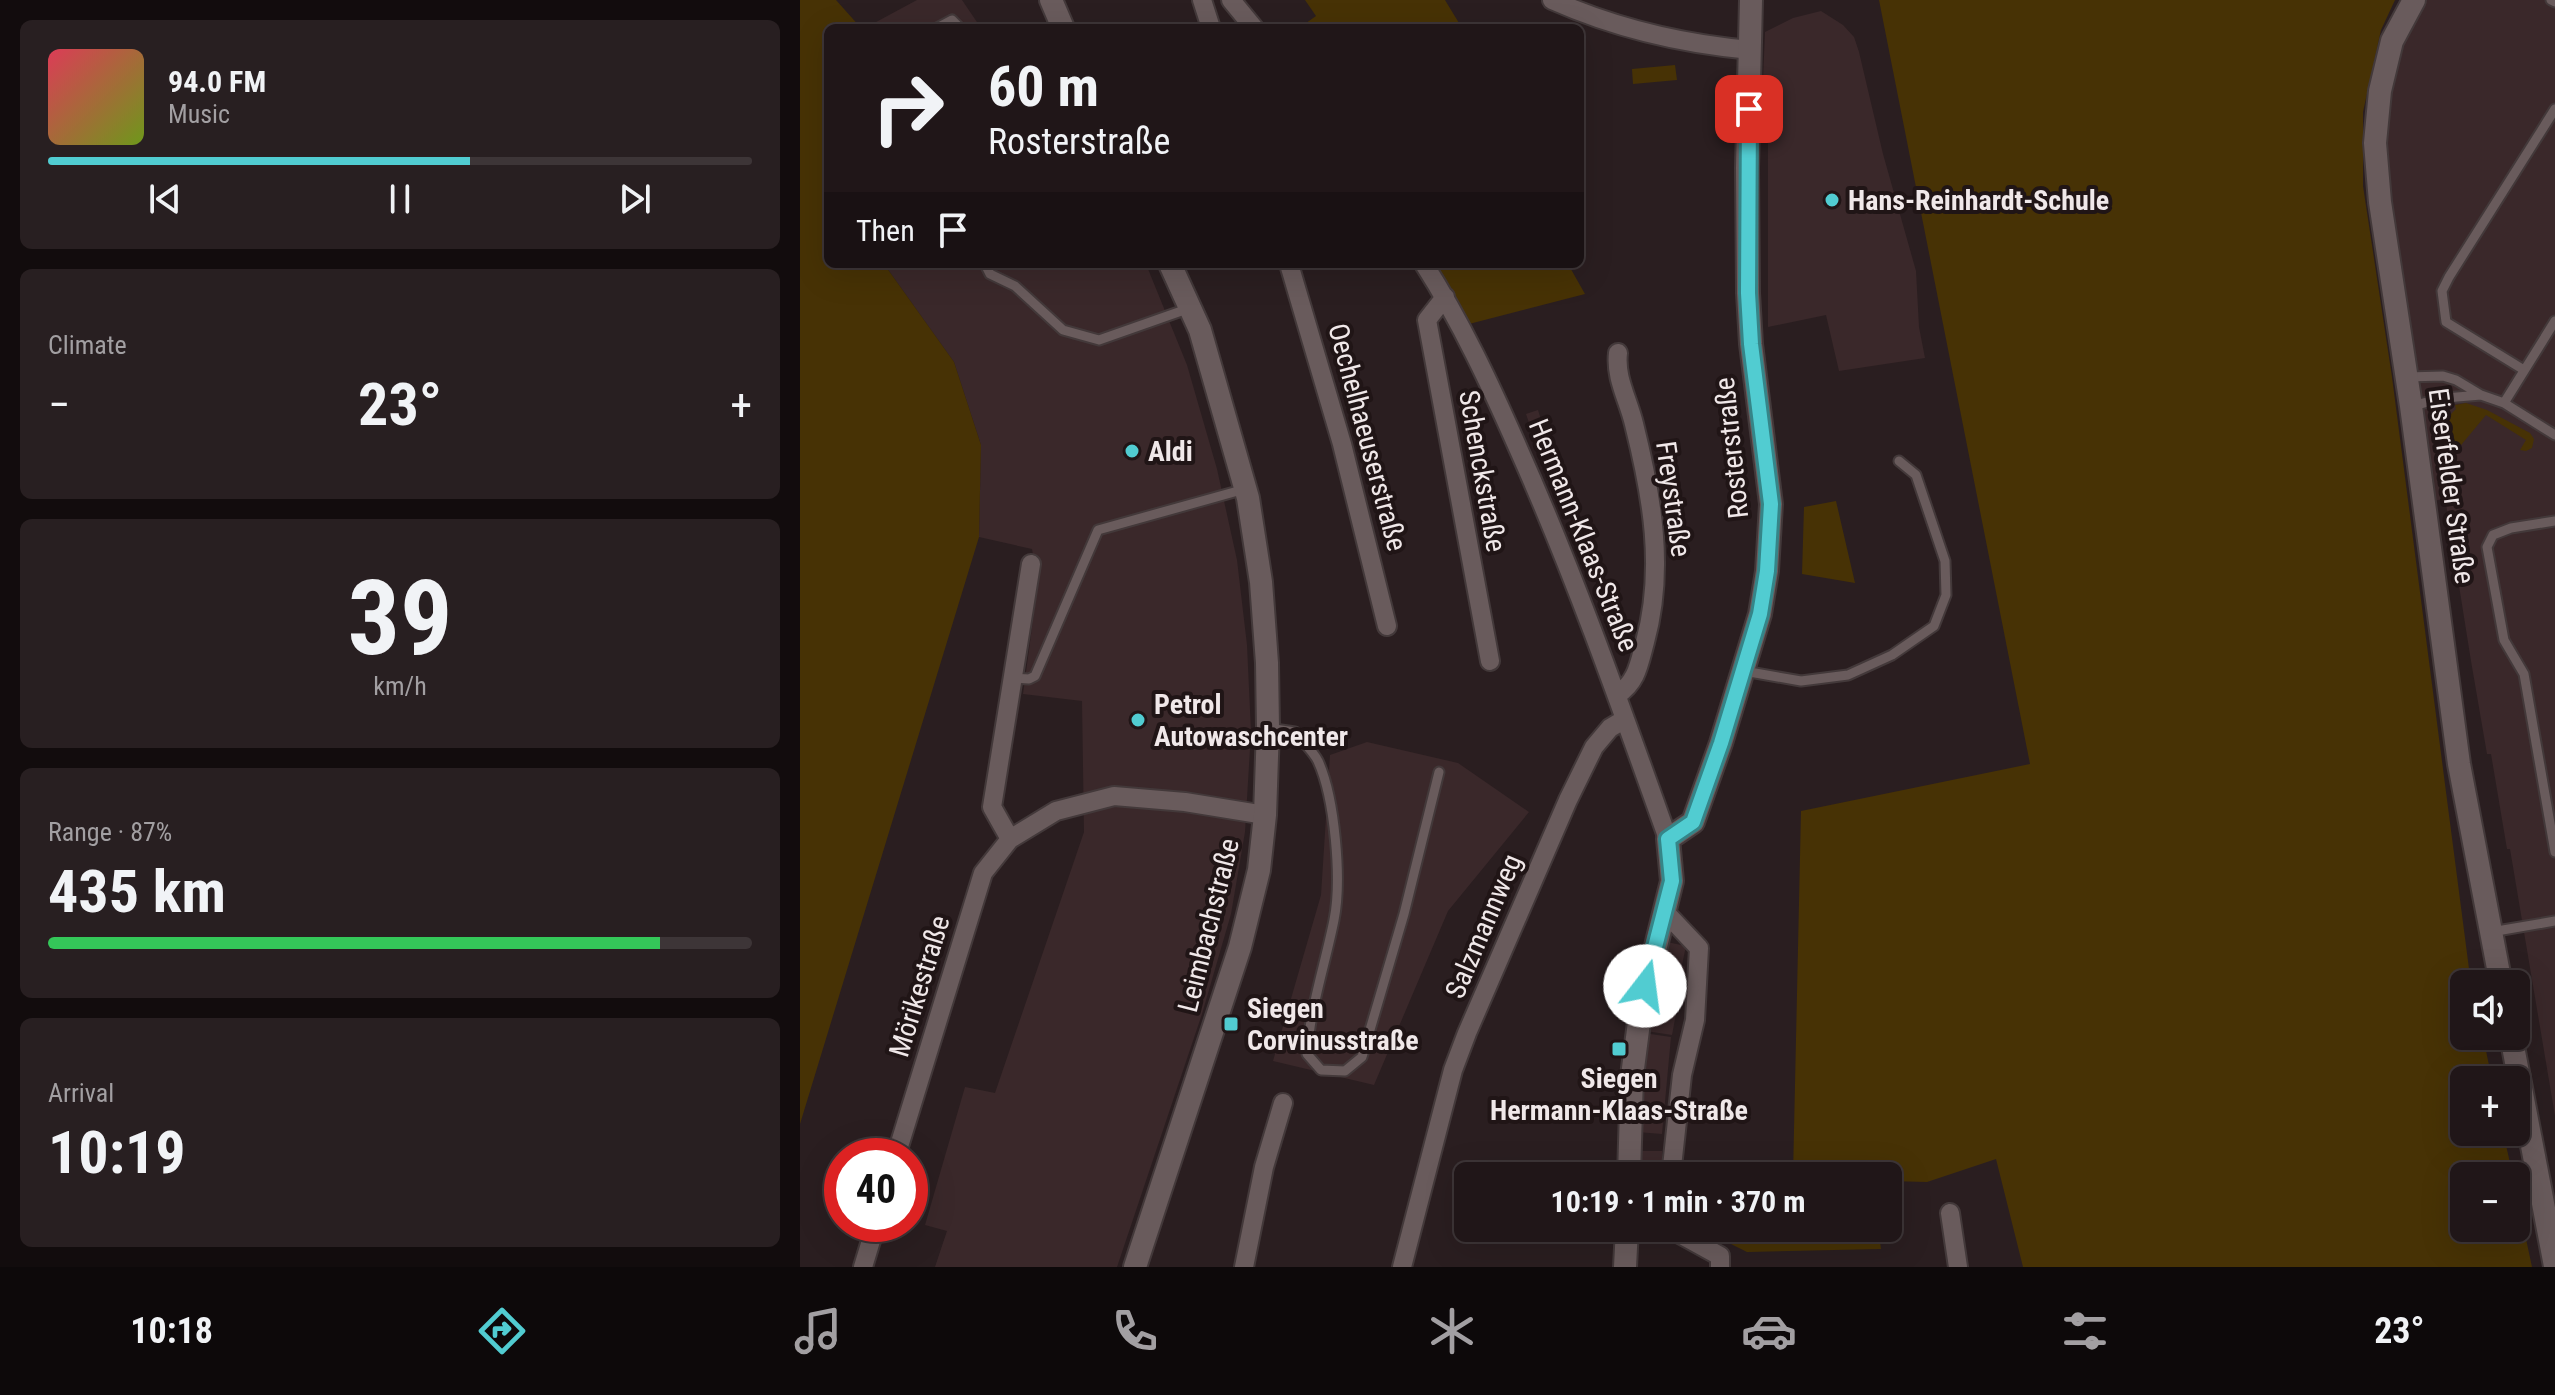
<!DOCTYPE html>
<meta charset="utf-8">
<style>
:root{--surface:#201618;--page:#281f21;--text:#f1f3f6;--muted:#a29fa2;--line:#3d3537;--accent:#51ccd1}
body{margin:0;font-family:"Roboto Condensed",sans-serif;background:var(--page);color:var(--text);height:100vh;display:flex;flex-direction:column;font-size:30px;white-space:nowrap}
*{box-sizing:border-box;margin:0}
p{font-size:26px;color:var(--muted)}
.icon{flex:none;width:44px;height:44px;fill:none;stroke:currentColor;stroke-width:2;stroke-linecap:round;stroke-linejoin:round}
.map{position:relative;flex:1;overflow:hidden}
.sheet{display:flex;flex-direction:column;gap:20px;padding:20px;background:#120c0d;width:800px}
.sheet>*{flex:none}
.top-card{position:absolute;left:24px;top:24px;width:760px;height:244px;border-radius:12px;box-shadow:0 8px 32px #0002,0 0 0 2px var(--line);background:#201618;color:var(--text);overflow:hidden}
.controls{position:absolute;left:1650px;top:970px;display:grid;gap:16px}
.controls a{display:grid;place-items:center;width:80px;height:80px;border-radius:12px;background:var(--surface);box-shadow:0 8px 32px #0002,0 0 0 2px var(--line);font-size:40px}
.speed{position:absolute;left:24px;top:1138px;display:flex;gap:16px;font-size:40px;font-weight:700;text-align:center}
.speed>*{display:grid;place-content:center;width:104px;height:104px;border-radius:50%;background:var(--surface);box-shadow:0 8px 32px #0002,0 0 0 2px var(--line);line-height:1}
.speed .limit{border:12px solid #d22;background:#fff;color:#111}
.pin{position:absolute;display:grid;place-items:center;width:68px;height:68px;color:#fff;margin:-34px;border-radius:16px;box-shadow:0 4px 12px #0006}
.me{position:absolute;width:88px;margin:-44px;rotate:15deg;stroke-linejoin:round;filter:drop-shadow(0 0 6px #0008)}
.turn{display:flex;align-items:center;gap:28px;height:168px;padding:0 32px;font-size:36px}
.turn .icon{width:104px;height:104px;stroke-width:2.5}
.turn b{display:block;font-size:56px;line-height:68px}
.then{display:flex;align-items:center;height:76px;padding:0 32px;background:#0003;gap:16px;font-size:30px}
.big{font-size:60px;font-weight:700;line-height:1.1}
.sheet .tile{flex:1;display:flex;flex-direction:column;justify-content:center;gap:12px;min-width:0;padding:0 28px;border-radius:12px;background:var(--page)}
.sheet .dial{align-items:center;gap:0}
.dial b{font-size:104px;line-height:1}
.song{display:flex;align-items:center;gap:24px}
.cover{width:96px;height:96px;border-radius:12px;background:linear-gradient(135deg,hsl(350 70% 55%),hsl(80 70% 35%))}
.played{height:8px;border-radius:4px;background:linear-gradient(90deg,var(--accent) 60%,var(--line) 60%)}
.keys{display:flex;justify-content:space-around;direction:ltr}
.heat{display:flex;justify-content:space-between;align-items:center;font-size:44px;direction:ltr}
.charge{height:12px;border-radius:6px;background:linear-gradient(90deg,#34c759 87%,var(--line) 0)}
.trip{position:absolute;left:654px;top:1162px;width:448px;height:80px;border-radius:12px;background:var(--surface);box-shadow:0 8px 32px #0002,0 0 0 2px var(--line);font-weight:700;line-height:80px;text-align:center}
.dock{display:flex;height:128px;justify-content:space-around;align-items:center;background:#0d090a;color:var(--muted)}
.dock .icon{width:56px;height:56px}
.dock .on{color:var(--accent)}
.dock b{font-size:36px;color:var(--text)}
main{display:flex;flex:1;min-height:0}
.map>svg:first-child{display:block}
</style>
<main>
<section class="sheet">
<div class="tile">
<div class="song"><i class="cover"></i><div><b>94.0 FM</b><p>Music</p></div></div>
<div class="played"></div>
<div class="keys"><svg class="icon" aria-label="previous" viewBox="0 0 24 24"><path d="M18 5L8 12l10 7zM5 5v14"/></svg><svg class="icon" aria-label="pause" viewBox="0 0 24 24"><path d="M8 5v14M16 5v14"/></svg><svg class="icon" aria-label="next" viewBox="0 0 24 24"><path d="M6 5l10 7-10 7zM19 5v14"/></svg></div>
</div>
<div class="tile"><p>Climate</p>
<div class="heat"><a>−</a><b class="big">23°</b><a>+</a></div>
</div>
<div class="tile dial"><b>39</b><p>km/h</p></div>
<div class="tile"><p>Range · 87%</p><b class="big">435 km</b><div class="charge"></div></div>
<div class="tile"><p>Arrival</p><b class="big">10:19</b></div>
</section>
<div class="map">
<svg width="1755" height="1267" viewBox="0 0 1755 1267">
<rect width="100%" height="100%" fill="#2a1e20"/>
<path fill="#3a282a" d="M117,0H162L181,28H65Z
M1614,0H1755V1116L1710,849H1707L1691,754H1687L1671,661L1646,504L1653,497L1624,503L1580,202L1592,41Z
M1021,11L1043,25L1054,37L1059,52L1083,154L1116,271L1119,327L1125,358L1039,371L1026,315L968,327V115L963,80L965,32L993,18Z
M84,264H346L387,365L417,469L437,560L447,645L451,732L445,832L431,914L402,1014L317,1267H135L147,1231L125,1225L165,1087L195,1093L284,832L282,701L223,694L238,583L232,549L179,537L181,445L154,362Z
M673,400L687,483L672,486L658,402Z
M738,410L754,461L743,464L726,414Z
M567,742L658,763L729,812L648,911L574,1085L473,1061L521,895L530,755Z
M867,942L886,946L882,965L885,967L872,1035L846,1031Z
M844,1033L871,1037L862,1134L837,1132Z
M836,1151H862V1176H836Z"/>
<path fill="#473205" d="M0,0H36L61,28H28V264H84L154,362L181,445L179,537L0,1124Z
M505,0H645L662,28H499L516,16Z
M1079,0H1595L1581,30L1563,112V186L1592,377L1671,984H1664V1036H1683L1692,1080H1664V1132H1703L1713,1176H1664V1228H1716V1192L1732,1267H1223L1196,1159L1127,1182L1088,1181V1176H993L1001,811L1230,764Z
M875,65L877,80L833,84L832,69Z
M629,264H768L785,294L669,324Z
M1666,403L1687,410L1730,433L1734,439L1732,448L1726,451L1720,450L1726,440L1686,415L1652,456L1656,473L1648,475C1645,452 1636,426 1656,409L1655,405Z
M1036,501L1055,583L1002,574L1004,507Z
M936,1228H1078L1081,1249L947,1252L923,1240Z"/>
<g fill="none" stroke-linecap="round" stroke-linejoin="round">
<defs>
<path id="service" d="M1751,0L1755,2
M137,28L152,20L160,28
M185,264L190,274L215,286L263,330L299,340L390,308
M1724,370L1646,322L1642,291L1649,277L1755,109
M1607,377L1643,376L1656,380L1681,395L1704,403L1755,435
M1704,403L1755,321
M1611,406L1645,398L1681,395
M1755,521L1711,528L1693,535L1687,547L1704,640L1724,674L1755,852
M944,671L1001,681L1048,675L1092,655L1134,626L1146,595L1145,561L1116,475L1099,461
M213,678L229,679L235,676L298,530L445,489
M468,728L495,732C502,741 513,751 518,761C535,798 542,880 534,920C525,965 510,1008 507,1054L521,1070L545,1071L562,1057L604,914L639,772
M1691,932L1755,921"/>
<path id="minor" d="M402,0L411,28
M431,0L454,28
M752,0C815,28 883,44 951,50
M489,264L542,444L587,626
M624,264C661,322 690,384 718,448C775,576 821,707 868,839
M645,297L627,320L690,661
M817,695C837,682 839,664 845,642C865,569 852,496 834,424C828,399 815,378 818,353
M210,839L192,807L231,564
M866,913L899,948L895,1020L882,1075L871,1176
M96,1156L183,873L210,839L256,811L314,796L385,802L465,815
M1150,1213L1158,1267
M877,1228L880,1234L920,1256V1267
M63,1267L76,1224
M444,1267L464,1167L483,1103
M602,1267L653,1070L667,1033L768,800L794,747L810,728L825,719"/>
<path id="tertiary" d="M829,1176L832,1076L841,1007L872,881L868,839L893,822L921,743L960,614L967,571L971,504L951,344L948,293L947,168L951,0
M825,1267L827,1228"/>
<path id="secondary" d="M251,0L263,28
M1614,0L1592,41L1580,91L1575,143L1580,202L1611,406L1659,764L1701,984
M1711,1036L1755,1266
M335,1267L440,947L459,870L465,815L468,728L467,663L461,582L448,498L400,330L370,264"/>
</defs>
<use href="#service" stroke="#43393a" stroke-width="13"/>
<use href="#minor" stroke="#43393a" stroke-width="22"/>
<use href="#tertiary" stroke="#43393a" stroke-width="26"/>
<use href="#secondary" stroke="#43393a" stroke-width="26"/>
<use href="#service" stroke="#695b5c" stroke-width="9"/>
<use href="#minor" stroke="#695b5c" stroke-width="18"/>
<use href="#tertiary" stroke="#695b5c" stroke-width="22"/>
<use href="#secondary" stroke="#695b5c" stroke-width="22"/>
</g>
<g fill="none" stroke-linecap="round" stroke-linejoin="round">
<defs>
<path id="route" d="M845,986L872,881L868,839L893,822L921,743L960,614L967,571L971,504L951,344L948,293L949,109"/>
</defs>
<use href="#route" stroke="#358588" stroke-width="20"/>
<use href="#route" stroke="#51ccd1" stroke-width="14"/>
</g>
<g fill="#51ccd1" stroke="#201516" stroke-width="3">
<circle cx="1032" cy="200" r="8"/>
<circle cx="332" cy="451" r="8"/>
<circle cx="338" cy="720" r="8"/>
<rect x="423" y="1016" width="16" height="16" rx="4"/>
<rect x="811" y="1041" width="16" height="16" rx="4"/>
</g>
<g text-anchor="middle" stroke-width="8" stroke-linejoin="round" paint-order="stroke">
<g font-size="28" font-weight="bold" fill="#f0e8e9" stroke="#201516" text-anchor="start">
<text x="1048" y="210">Hans-Reinhardt-Schule</text>
<text x="348" y="461">Aldi</text>
<text x="354" y="714">Petrol<tspan x="354" dy="32">Autowaschcenter</tspan></text>
<text x="447" y="1018">Siegen<tspan x="447" dy="32">Corvinusstraße</tspan></text>
<text x="819" y="1088" text-anchor="middle">Siegen<tspan x="819" dy="32">Hermann-Klaas-Straße</tspan></text>
</g>
<g font-size="28" fill="#f0e8e9" stroke="#201516">
<text transform="translate(568 437) rotate(75)" y="10">Oechelhaeuserstraße</text>
<text transform="translate(931 448) rotate(-96)" y="10">Rosterstraße</text>
<text transform="translate(683 471) rotate(80)" y="10">Schenckstraße</text>
<text transform="translate(1652 486) rotate(82)" y="10">Eiserfelder Straße</text>
<text transform="translate(874 499) rotate(82)" y="10">Freystraße</text>
<text transform="translate(784 535) rotate(68)" y="10">Hermann-Klaas-Straße</text>
<text transform="translate(408 925) rotate(-76)" y="10">Leimbachstraße</text>
<text transform="translate(683 926) rotate(-67)" y="10">Salzmannweg</text>
<text transform="translate(119 986) rotate(-73)" y="10">Mörikestraße</text>
</g>
</g>
</svg>
<div class="controls">
<a><svg class="icon" aria-label="sound" viewBox="0 0 24 24"><path d="M4 9h4l5-4v14l-5-4H4zM17 9q2 3 0 6"/></svg></a>
<a>+</a>
<a>−</a>
</div>
<div class="speed"><div class="limit">40</div></div>
<div class="pin" style="left:949px;top:109px;background:#d93025"><svg class="icon" aria-label="arrive" viewBox="0 0 24 24"><path d="M6 21V4h12l-3 4 3 4H6"/></svg></div>
<svg class="me" style="left:845px;top:986px" viewBox="-20 -20 40 40"><circle r="19" fill="#fff"/><path d="M0-13L10 11 0 6-10 11z" fill="#51ccd1"/></svg>
<div class="trip">10:19 · 1 min · 370 m</div>
<div class="top-card">
<div class="turn"><svg class="icon" aria-label="right" viewBox="0 0 24 24"><path d="M7 20v-9h11M14 6l5 5-5 5"/></svg><div><b>60 m</b>Rosterstraße</div></div>
<div class="then">Then<svg class="icon" aria-label="arrive" viewBox="0 0 24 24"><path d="M6 21V4h12l-3 4 3 4H6"/></svg></div>
</div>
</div>
</main>
<nav class="dock">
<b>10:18</b>
<svg class="icon on" aria-label="directions" viewBox="0 0 24 24"><path d="M12 3l9 9-9 9-9-9zM9 14v-3h6M13 9l2 2-2 2"/></svg>
<svg class="icon" aria-label="music" viewBox="0 0 24 24"><path d="M9 18V5l10-2v13"/><circle cx="6" cy="18" r="3"/><circle cx="16" cy="16" r="3"/></svg>
<svg class="icon" aria-label="phone" viewBox="0 0 24 24"><path d="M5 4h4l2 5-3 2q2 4 5 5l2-3 5 2v4C11 20 4 13 5 4z"/></svg>
<svg class="icon" aria-label="climate" viewBox="0 0 24 24"><path d="M12 3v18M4 7l16 10M4 17L20 7"/></svg>
<svg class="icon" aria-label="car" viewBox="0 0 24 24"><path d="M5 17H2v-5l4-1 3-4h7l3 4 3 1v5h-3M9 17h6M6 11h13"/><circle cx="7" cy="17" r="2"/><circle cx="17" cy="17" r="2"/></svg>
<svg class="icon" aria-label="filters" viewBox="0 0 24 24"><path d="M4 7h16M4 17h16"/><circle cx="9" cy="7" r="2"/><circle cx="15" cy="17" r="2"/></svg>
<b>23°</b>
</nav>
